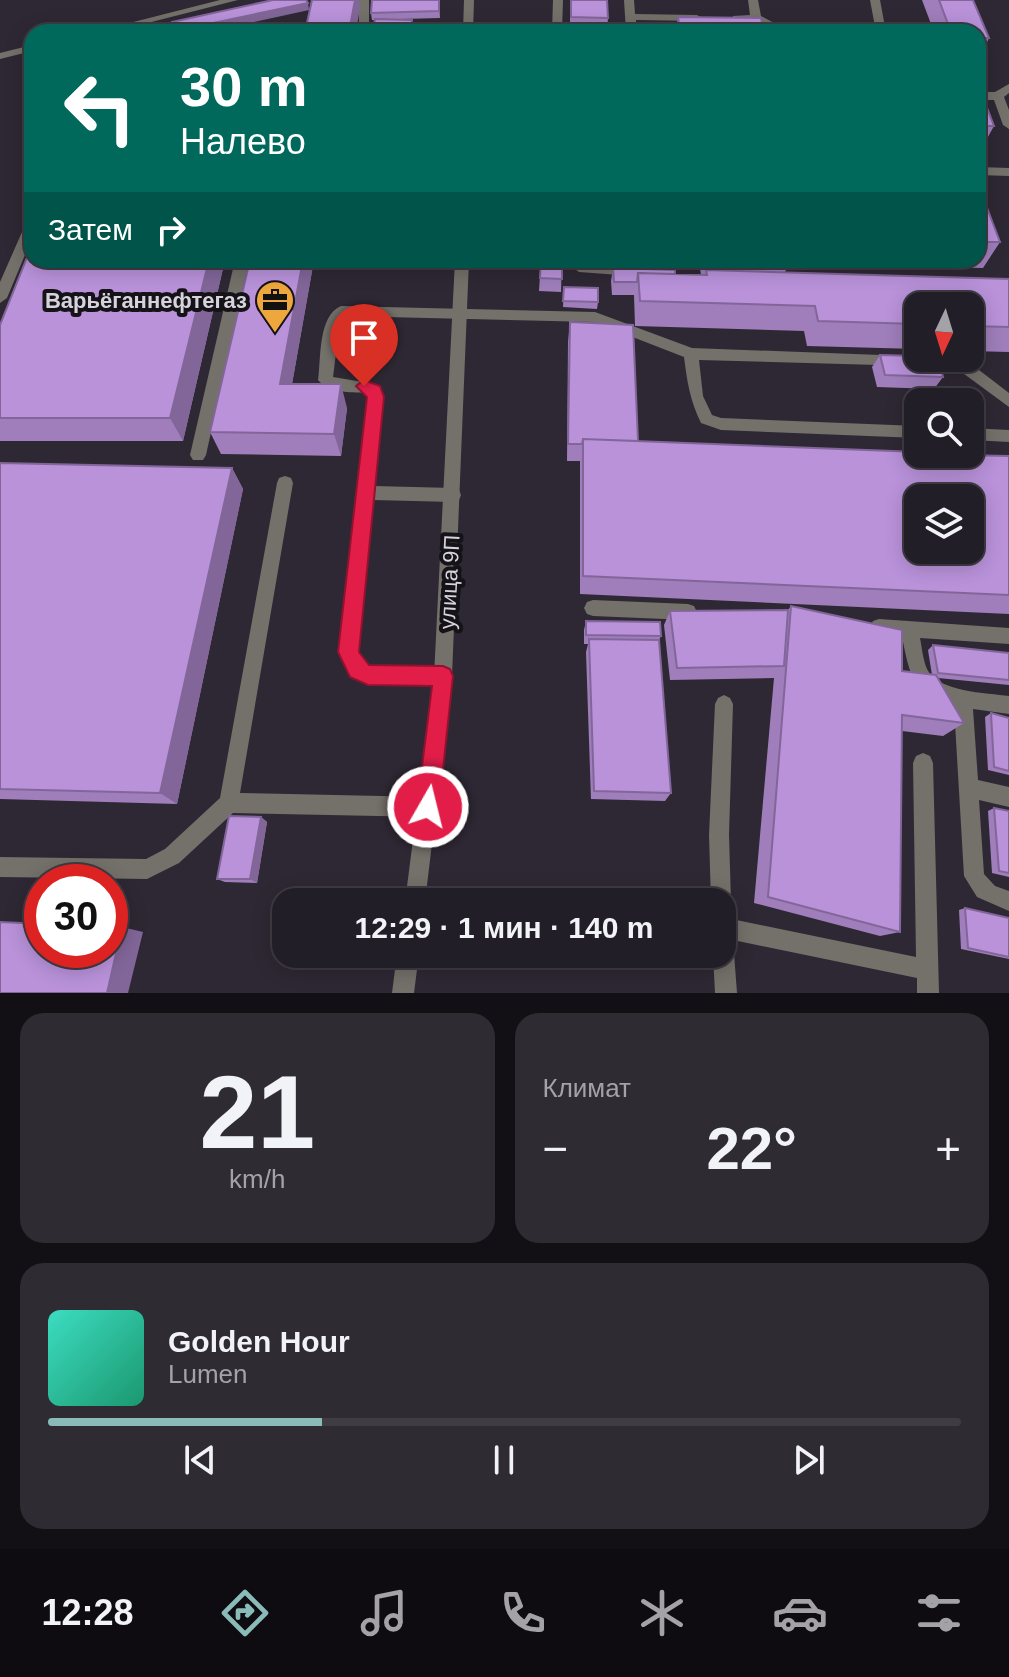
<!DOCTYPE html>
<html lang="ru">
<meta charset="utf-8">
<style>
:root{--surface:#221e27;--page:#2e2b33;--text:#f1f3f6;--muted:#a2a2a7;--line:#3f3c44;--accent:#8bbbb9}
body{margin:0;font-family:Arial,sans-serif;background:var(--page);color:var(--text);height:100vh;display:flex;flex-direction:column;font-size:30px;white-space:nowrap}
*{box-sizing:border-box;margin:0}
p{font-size:26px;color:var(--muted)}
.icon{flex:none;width:44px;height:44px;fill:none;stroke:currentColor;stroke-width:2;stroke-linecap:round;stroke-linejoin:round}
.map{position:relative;height:993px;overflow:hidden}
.drawer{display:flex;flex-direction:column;gap:20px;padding:20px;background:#131015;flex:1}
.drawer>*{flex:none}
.hud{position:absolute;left:24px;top:24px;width:962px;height:244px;border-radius:24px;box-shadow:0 4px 20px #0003,0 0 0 2px var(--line);background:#00695c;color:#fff;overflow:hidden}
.needle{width:52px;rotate:184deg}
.fabs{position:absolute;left:904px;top:292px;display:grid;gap:16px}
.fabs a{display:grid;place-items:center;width:80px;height:80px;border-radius:16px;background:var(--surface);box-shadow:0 4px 20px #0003,0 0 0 2px var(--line);font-size:40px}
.speed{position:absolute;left:24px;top:864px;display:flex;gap:16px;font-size:40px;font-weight:700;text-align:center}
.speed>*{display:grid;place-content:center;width:104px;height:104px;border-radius:50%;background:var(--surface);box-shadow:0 4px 20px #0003,0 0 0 2px var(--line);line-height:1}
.speed .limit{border:12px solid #d22;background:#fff;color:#111}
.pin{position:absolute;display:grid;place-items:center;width:68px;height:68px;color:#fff;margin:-82px -34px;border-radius:50% 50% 50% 0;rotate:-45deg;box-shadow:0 0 8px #0007}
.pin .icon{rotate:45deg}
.me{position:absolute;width:88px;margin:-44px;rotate:8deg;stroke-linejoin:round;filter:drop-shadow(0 0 6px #0008)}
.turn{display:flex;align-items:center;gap:28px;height:168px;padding:0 24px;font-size:36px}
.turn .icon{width:104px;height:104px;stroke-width:2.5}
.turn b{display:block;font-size:56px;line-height:68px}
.then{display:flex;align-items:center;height:76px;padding:0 24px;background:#0003;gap:16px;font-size:30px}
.big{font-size:60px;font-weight:600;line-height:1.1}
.drawer .tile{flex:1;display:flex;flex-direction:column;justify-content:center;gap:12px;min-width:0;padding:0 28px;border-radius:24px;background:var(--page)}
.drawer .dial{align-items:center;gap:0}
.dial b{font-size:104px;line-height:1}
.song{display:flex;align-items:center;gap:24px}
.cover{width:96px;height:96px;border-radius:12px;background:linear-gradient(135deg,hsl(170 70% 55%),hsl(160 70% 35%))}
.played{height:8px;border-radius:4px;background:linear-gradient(90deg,var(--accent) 30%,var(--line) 30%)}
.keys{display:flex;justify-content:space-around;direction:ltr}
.heat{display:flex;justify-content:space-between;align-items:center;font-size:44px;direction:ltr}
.drawer .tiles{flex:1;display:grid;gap:20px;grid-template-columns:1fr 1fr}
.tile:last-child{grid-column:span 2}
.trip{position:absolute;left:272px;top:888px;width:464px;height:80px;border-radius:24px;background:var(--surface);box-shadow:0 4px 20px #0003,0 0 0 2px var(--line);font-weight:600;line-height:80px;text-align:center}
.dock{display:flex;height:128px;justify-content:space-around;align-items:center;background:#0e0c10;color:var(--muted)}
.dock .icon{width:56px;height:56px}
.dock .active{color:var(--accent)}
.dock b{font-size:36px;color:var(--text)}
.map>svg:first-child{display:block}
</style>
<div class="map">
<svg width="1009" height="993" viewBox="0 0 1009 993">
<rect width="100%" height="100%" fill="#2e2834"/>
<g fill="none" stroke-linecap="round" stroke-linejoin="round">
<path fill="#74706a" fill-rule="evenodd" d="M220,0H238L112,32H94Z
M359,0H369V32H359Z
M553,0H563L562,32H552Z
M624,0H634L635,14L697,15L702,18L697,21L636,20V32H626Z
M748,0H758L761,16L778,25L818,29L823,32L776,31L754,21L733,20V16L750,15Z
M870,0H880L886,32H876Z
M390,25L468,26L473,29L469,32L386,30L385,28Z
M32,45V51L0,59V53Z
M1009,84V93L1004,97L1009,110V129L1003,125L994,100H978V92H995Z
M978,167L1009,168V176L978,175Z
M32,219V238L7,298L0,303V282L26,223Z
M235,260H249L206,455L203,460H193L190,455Z
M563,260L633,266L640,271L633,276L579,272Z
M341,306L595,312L692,348L960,358L966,360L1009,393V407L956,368L950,367L699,360L703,396L712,415L721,418L918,426V438L721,430L701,423C690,401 687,381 684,357L594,322L344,316L340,321L333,377L375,384L383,397L374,486L453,488L459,490L461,495L459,500L453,502L373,500L358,652L363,664L369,666L443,667L449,670L452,676L449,682L443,685L368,684L351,676L340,652L368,398L366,393C349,392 329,393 318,380C321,357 318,316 341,306Z
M970,428L1009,430V442L970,440Z
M285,476L291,478L293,483L240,793L428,797L435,800L438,807L435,814L428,817L233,813L179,863L147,879L0,877V857L146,859L165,849L220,798L277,483L279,478Z
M593,600L688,604L694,606L697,612L694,618L688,620L593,616L587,614L584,608L587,602Z
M879,619L1009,628V644L920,638C922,648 923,660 927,669C937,692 987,693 1009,696V714L973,709L978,780L1009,787V807L979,800L984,874L995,886L1009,891V911L977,897L964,876L954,706C912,694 910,676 902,637L873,633L870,627L873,621Z
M724,695L730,698L733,704L729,835L731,902L728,909L722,912V902H711L709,835L715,704L718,698Z
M923,753L930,756L933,763L939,993H917V978L733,940L737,993H715L713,954H722V917L916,957L913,763L916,756Z"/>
<path fill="#74706a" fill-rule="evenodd" d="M464,0H474L473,32H463Z
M455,260H469L452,676L425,902H405L434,676Z
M397,954H419L414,993H392Z"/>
</g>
<path fill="#9f7ebb" d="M439,0L440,18L402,19L374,25L375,20H372L371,13Z
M570,0H607L608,18L607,32H570Z
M922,0H973L989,38L979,59L978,32H934Z
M678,17L764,32H676Z
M978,92L994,126L979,153H978Z
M978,184L1000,242L983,268L789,263L785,272L1009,279V352L970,351V306H918V349L807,346L804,331L635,326L634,295H612L611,281L613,268L675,274L701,275L699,261L679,260H978Z
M225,260L183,441H0V325Z
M250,260H314L292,384L347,408L341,456L221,454L210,432Z
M541,260H562L561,292L539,291Z
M564,287L598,302L597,309L563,307Z
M570,322L638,441L1009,456V614L580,594V461H567L568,342Z
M880,355L943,377L934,389L877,387L872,367Z
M0,463L232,468L243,489L177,804L0,799Z
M791,606L902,671L932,675L928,650L933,645L1009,653V685L938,678L964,723L943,736L902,731L900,932L880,936L754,903L774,678L670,680L664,625L670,611L788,610Z
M586,621L661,636L659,640L671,793L665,801L591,799L586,652L588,644H584V630Z
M991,713L1009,718V775L988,770L985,717Z
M994,808L1009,811V877L992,873L988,811Z
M261,817L267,822L257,883L225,882L217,879Z
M965,908L1009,918V959L961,949L959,910Z"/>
<path fill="#826699" d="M355,0H359L360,8L356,32H349Z
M308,3L309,10L208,32L175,31Z
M209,260H225L183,441L170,418Z
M303,260H314L288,407L280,384Z
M341,384L347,408L341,456L334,434Z
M232,468L243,489L177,804L160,793Z
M261,817L267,822L257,883L250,879Z
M122,927L143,932L128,993H107Z"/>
<path fill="#b992da" stroke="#826699" stroke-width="2" fill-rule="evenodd" d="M273,0H306L308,3L175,31L172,22Z
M312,0H355L349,32H305Z
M372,0H439V11L371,13Z
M571,0H607L608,18L571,17Z
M939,0H973L989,38H978V32H951Z
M678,17L761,18L764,32H680Z
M375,19L412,20L410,32H357L359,25H374Z
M978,92H981L994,126H978Z
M978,184L1000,242H978Z
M32,245V260H209L170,418H0V325Z
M250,260H303L280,384H341L334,434L210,432Z
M541,260H562V279L540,278Z
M613,268L675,270V274L638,273L637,282H614Z
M706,270L1009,279V327L970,326V306H918V324L818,321L815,306L640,301L638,273L707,275Z
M564,287L598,288V302L563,301Z
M570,322L633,325L638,441L583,439L582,444H568Z
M880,355L918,356V358H938L943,377L885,375Z
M583,439L918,452V454L1009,456V595L583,576ZM918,498H970V550H918Z
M0,463L232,468L160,793L0,789Z
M791,606L902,630V671L936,675L964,723L902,715L900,932L768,897Z
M788,610L784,666L677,668L670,611Z
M586,621L660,622L661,636L586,635Z
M589,639L659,640L671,793L594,791Z
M933,645L1009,653V680L938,673Z
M991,713L1009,718V771L994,767Z
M994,808L1009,811V873L999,871Z
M229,816L261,817L250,879H217Z
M965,908L1009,918V957L968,948Z
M0,922L42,924V950H110V927H122L107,993H0Z"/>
<path fill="#e11d48" stroke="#92132f" stroke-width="2" d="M364,380L380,386L384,397L359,652L369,665L443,666L450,669L453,676L439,807L435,815L428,818L420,815L417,807L432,686L368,685L350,677L338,652L367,397L356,386Z"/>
<defs>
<symbol id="office-pin" viewBox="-11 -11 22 30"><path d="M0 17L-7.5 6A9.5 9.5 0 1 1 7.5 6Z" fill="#eea73c" stroke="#151218"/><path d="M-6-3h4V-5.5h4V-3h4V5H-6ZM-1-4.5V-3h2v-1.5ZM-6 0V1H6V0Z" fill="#111"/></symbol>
</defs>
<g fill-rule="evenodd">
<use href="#office-pin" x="253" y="278" width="44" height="60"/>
</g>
<g text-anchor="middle" stroke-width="8" stroke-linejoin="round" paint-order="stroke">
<g font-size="22" font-weight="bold" fill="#d7d3dc" stroke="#151218" text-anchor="end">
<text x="247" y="308">Варьёганнефтегаз</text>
</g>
<g font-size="22" fill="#d7d3dc" stroke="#151218">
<text transform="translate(449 582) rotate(-87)" y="8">улица 9П</text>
</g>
</g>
</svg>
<div class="fabs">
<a><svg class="needle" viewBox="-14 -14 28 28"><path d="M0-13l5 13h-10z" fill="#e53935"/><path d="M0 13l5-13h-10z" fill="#a2a2a7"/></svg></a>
<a><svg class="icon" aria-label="search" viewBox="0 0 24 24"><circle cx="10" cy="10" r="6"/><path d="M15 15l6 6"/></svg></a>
<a><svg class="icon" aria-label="layers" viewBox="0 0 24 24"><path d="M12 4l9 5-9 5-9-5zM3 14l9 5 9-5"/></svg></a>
</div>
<div class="speed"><div class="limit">30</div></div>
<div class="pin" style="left:364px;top:386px;background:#d93025"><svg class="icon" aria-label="arrive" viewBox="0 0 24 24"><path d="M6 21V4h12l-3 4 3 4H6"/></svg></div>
<svg class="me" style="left:428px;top:807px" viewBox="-20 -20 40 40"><circle r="17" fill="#e11d48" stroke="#fff" stroke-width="3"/><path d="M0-11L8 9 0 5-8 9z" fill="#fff"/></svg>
<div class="trip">12:29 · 1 мин · 140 m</div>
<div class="hud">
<div class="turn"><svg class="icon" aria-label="left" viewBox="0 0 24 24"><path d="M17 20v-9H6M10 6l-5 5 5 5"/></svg><div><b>30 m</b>Налево</div></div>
<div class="then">Затем<svg class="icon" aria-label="right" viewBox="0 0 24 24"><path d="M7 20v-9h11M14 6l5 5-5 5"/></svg></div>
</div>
</div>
<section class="drawer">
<div class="tiles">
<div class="tile dial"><b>21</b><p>km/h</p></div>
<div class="tile"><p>Климат</p>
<div class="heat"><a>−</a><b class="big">22°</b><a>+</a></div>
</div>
<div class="tile">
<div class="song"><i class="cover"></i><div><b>Golden Hour</b><p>Lumen</p></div></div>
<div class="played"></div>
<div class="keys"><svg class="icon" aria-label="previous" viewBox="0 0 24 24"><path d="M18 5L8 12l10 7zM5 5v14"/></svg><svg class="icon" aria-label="pause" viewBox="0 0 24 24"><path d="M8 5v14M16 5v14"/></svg><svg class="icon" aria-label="next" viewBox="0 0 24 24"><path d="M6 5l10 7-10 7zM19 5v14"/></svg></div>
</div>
</div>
</section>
<nav class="dock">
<b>12:28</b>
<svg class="icon active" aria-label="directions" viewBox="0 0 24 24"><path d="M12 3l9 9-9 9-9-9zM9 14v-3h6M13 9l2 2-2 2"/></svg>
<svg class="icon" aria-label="music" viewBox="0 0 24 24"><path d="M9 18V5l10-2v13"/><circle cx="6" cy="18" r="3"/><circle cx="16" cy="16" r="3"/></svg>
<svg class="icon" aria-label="phone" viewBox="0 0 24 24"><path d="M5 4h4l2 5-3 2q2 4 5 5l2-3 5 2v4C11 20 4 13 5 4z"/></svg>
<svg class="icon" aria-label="climate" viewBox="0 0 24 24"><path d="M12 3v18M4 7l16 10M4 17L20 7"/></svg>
<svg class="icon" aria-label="car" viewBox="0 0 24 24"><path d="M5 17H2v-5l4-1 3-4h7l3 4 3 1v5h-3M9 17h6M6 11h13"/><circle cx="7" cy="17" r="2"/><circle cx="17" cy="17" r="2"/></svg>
<svg class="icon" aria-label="filters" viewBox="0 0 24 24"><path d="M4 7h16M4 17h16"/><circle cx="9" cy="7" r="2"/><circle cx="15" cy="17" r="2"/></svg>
</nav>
